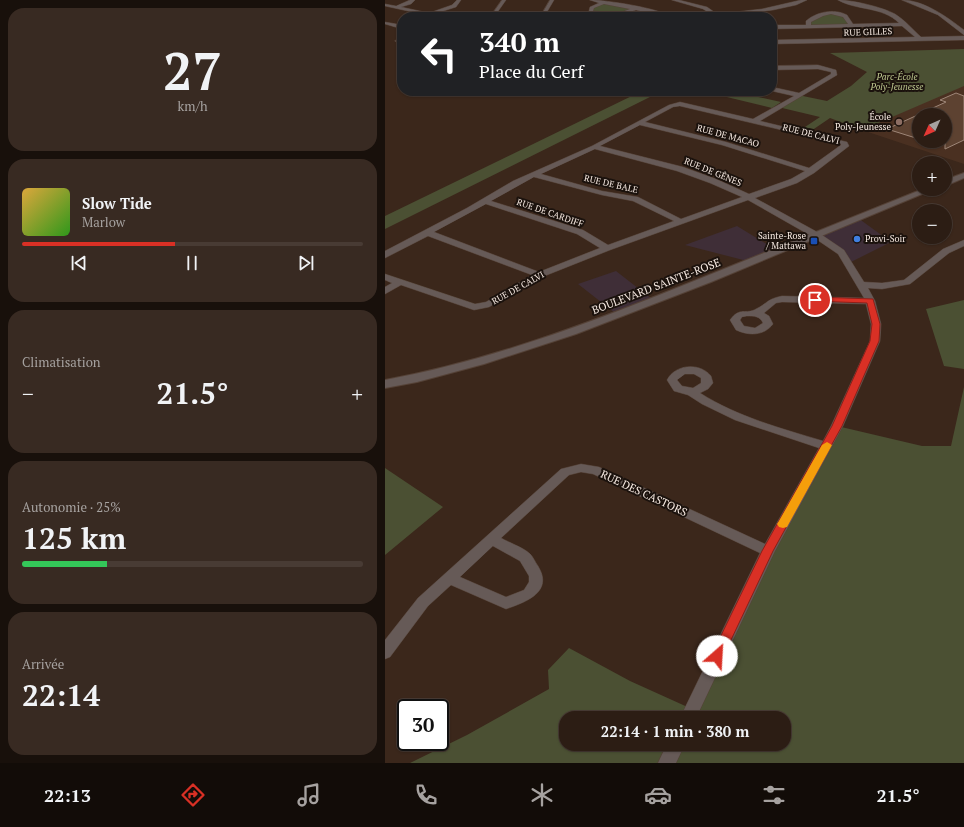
<!DOCTYPE html>
<html lang="fr">
<meta charset="utf-8">
<style>
:root{--surface:#2c1d14;--page:#382a22;--text:#f1f3f6;--muted:#a6a2a0;--line:#483b34;--accent:#d93025}
body{margin:0;font-family:"PT Serif",serif;background:var(--page);color:var(--text);height:100vh;display:flex;flex-direction:column;font-size:15px;white-space:nowrap}
*{box-sizing:border-box;margin:0}
p{font-size:13px;color:var(--muted)}
.icon{flex:none;width:22px;height:22px;fill:none;stroke:currentColor;stroke-width:2;stroke-linecap:round;stroke-linejoin:round}
.map{position:relative;flex:1;overflow:hidden}
.drawer{display:flex;flex-direction:column;gap:8px;padding:8px;background:#18100b;width:385px}
.drawer>*{flex:none}
.hud{position:absolute;left:12px;top:12px;width:380px;height:84px;border-radius:16px;box-shadow:0 1px 3px #0004,0 0 0 1px var(--line);background:#202124;color:#fff;overflow:hidden}
.needle{width:26px;rotate:225deg}
.controls{position:absolute;left:527px;top:108px;display:grid;gap:8px}
.controls a{display:grid;place-items:center;width:40px;height:40px;border-radius:50%;background:var(--surface);box-shadow:0 1px 3px #0004,0 0 0 1px var(--line);font-size:20px}
.speed{position:absolute;left:12px;top:699px;display:flex;gap:8px;font-size:20px;font-weight:700;text-align:center}
.speed>*{display:grid;place-content:center;width:52px;height:52px;border-radius:50%;background:var(--surface);box-shadow:0 1px 3px #0004,0 0 0 1px var(--line);line-height:1}
.speed .limit{border:2px solid #111;border-radius:6px;background:#fff;color:#111}
.pin{position:absolute;display:grid;place-items:center;width:34px;height:34px;color:#fff;margin:-17px;border:2px solid #fff;border-radius:50%;box-shadow:0 1px 4px #0007}
.me{position:absolute;width:44px;margin:-22px;rotate:26deg;stroke-linejoin:round;filter:drop-shadow(0 0 3px #0008)}
.turn{display:flex;align-items:center;gap:14px;height:84px;padding:0 16px;font-size:18px}
.turn .icon{width:52px;height:52px;stroke-width:2.5}
.turn b{display:block;font-size:28px;line-height:34px}
.big{font-size:30px;font-weight:800;line-height:1.1}
.drawer .widget{flex:1;display:flex;flex-direction:column;justify-content:center;gap:6px;min-width:0;padding:0 14px;border-radius:16px;background:var(--page)}
.drawer .dial{align-items:center;gap:0}
.dial b{font-size:52px;line-height:1}
.song{display:flex;align-items:center;gap:12px}
.cover{width:48px;height:48px;border-radius:6px;background:linear-gradient(135deg,hsl(40 70% 55%),hsl(110 70% 35%))}
.played{height:4px;border-radius:2px;background:linear-gradient(90deg,var(--accent) 45%,var(--line) 45%)}
.keys{display:flex;justify-content:space-around;direction:ltr}
.heat{display:flex;justify-content:space-between;align-items:center;font-size:22px;direction:ltr}
.charge{height:6px;border-radius:3px;background:linear-gradient(90deg,#34c759 25%,var(--line) 0)}
.trip{position:absolute;left:174px;top:711px;width:232px;height:40px;border-radius:16px;background:var(--surface);box-shadow:0 1px 3px #0004,0 0 0 1px var(--line);font-weight:800;line-height:40px;text-align:center}
.tab-bar{display:flex;height:64px;justify-content:space-around;align-items:center;background:#120c08;color:var(--muted)}
.tab-bar .icon{width:28px;height:28px}
.tab-bar .selected{color:var(--accent)}
.tab-bar b{font-size:18px;color:var(--text)}
main{display:flex;flex:1;min-height:0}
.map>svg:first-child{display:block}
</style>
<main>
<section class="drawer">
<div class="widget dial"><b>27</b><p>km/h</p></div>
<div class="widget">
<div class="song"><i class="cover"></i><div><b>Slow Tide</b><p>Marlow</p></div></div>
<div class="played"></div>
<div class="keys"><svg class="icon" aria-label="previous" viewBox="0 0 24 24"><path d="M18 5L8 12l10 7zM5 5v14"/></svg><svg class="icon" aria-label="pause" viewBox="0 0 24 24"><path d="M8 5v14M16 5v14"/></svg><svg class="icon" aria-label="next" viewBox="0 0 24 24"><path d="M6 5l10 7-10 7zM19 5v14"/></svg></div>
</div>
<div class="widget"><p>Climatisation</p>
<div class="heat"><a>−</a><b class="big">21.5°</b><a>+</a></div>
</div>
<div class="widget"><p>Autonomie · 25%</p><b class="big">125 km</b><div class="charge"></div></div>
<div class="widget"><p>Arrivée</p><b class="big">22:14</b></div>
</section>
<div class="map">
<svg width="579" height="763" viewBox="0 0 579 763">
<rect width="100%" height="100%" fill="#3b271b"/>
<path fill="#3f2e37" d="M473,218L506,242L464,263L456,252L431,235Z
M352,226L393,251L366,262L300,245Z
M231,271L267,299L230,313L193,284Z"/>
<path fill="#4a3021" fill-rule="evenodd" d="M576,86H579V164L477,130ZM534,115H560V141H534Z"/>
<path fill="#4b5033" fill-rule="evenodd" d="M219,2L252,8L235,14L208,13L207,7Z
M442,14C455,14 458,13 466,25L424,26L427,18Z
M579,49V86L477,130L445,118L423,133L414,131L435,117L393,107L413,95L442,101L466,86L482,72L445,53Z
M257,91H277L0,229V216Z
M317,91H346L396,102L387,108Z
M579,300V369L559,366L541,309Z
M579,387V763H25L82,735L164,689L163,670L184,648L245,681L307,709L452,426L537,446H566ZM181,718H399V744H181Z
M0,468L58,507L0,555Z"/>
<path fill="#5d4231" stroke="#9e8678" d="M571,93L579,96V140L560,149V115H534V139L502,129L561,102L555,100Z"/>
<g fill="none" stroke-linecap="round" stroke-linejoin="round">
<defs>
<path id="minor" d="M25,0H30L26,4L16,7L44,13L67,5L72,0H76L71,7L49,14L59,17H50L0,6V4L11,6Z
M117,0H121L109,17H105Z
M165,0H169L159,17H155Z
M205,0C222,0 273,8 287,17H280L251,10L235,15L208,14L204,11L205,7L214,3ZM219,4L245,9L234,13L208,11L209,8Z
M287,0H294L322,7L332,14L377,9L416,0H422L411,5L388,10L336,17H331L318,9Z
M453,0C468,0 497,7 510,14C520,20 528,30 536,37L579,36V40L387,44V40L530,37L517,26L387,29V25H421V21C431,12 449,8 462,15L468,24L514,23C497,6 472,11 453,0ZM446,14L458,17L463,24L426,25V22L438,16Z
M517,0C539,0 562,17 579,30V35L553,15Z
M0,22L17,25V29L0,24Z
M17,37V45L10,41Z
M433,65L451,70L452,75L375,121L462,142L464,146L429,173L412,183L370,198L434,233L459,250L479,282L497,283L519,280L558,249L579,240V246L564,253L525,284L497,289L483,288L490,301L496,324L495,341L458,426L390,551L311,718H295L375,553L208,474L196,472L184,475L116,538C125,543 137,547 144,553C148,556 150,562 153,566C169,592 141,602 121,609L66,585L43,606L5,657L0,659V640L33,598L176,469L196,464L214,467L380,544L434,448L350,420L317,404L303,395L289,391L282,380C290,364 315,362 326,376L328,383L323,389L315,393C353,417 395,428 438,441L446,426L485,341L486,324L481,304L397,302L391,303L379,313L384,316L388,324C379,336 364,336 351,330L345,320C355,306 361,315 371,309C383,303 382,299 397,296L479,298L453,254L428,237L363,200L225,250L157,277L104,307L89,310L16,285L0,294V287L7,283L0,280V274L90,304L101,302L147,275L43,236L0,258V251L82,208L128,181L207,146L284,105L295,102L368,119L409,96L387,91V87L414,93L446,74V72L433,69L387,70V66ZM295,106L456,144V145L424,168L341,142L260,122L288,107ZM255,125L337,145L420,171L406,179L364,194L331,179L298,167L215,146ZM210,149L292,171L325,183L357,197L296,219L253,197L217,191L156,174ZM149,177L217,195L248,201L289,221L223,245L198,230L106,201ZM101,204L192,234L215,248L154,272L49,232ZM362,316C369,316 375,316 378,323L370,328L359,326L355,320L357,317ZM300,374H309L316,378V383L308,388L297,386L292,380ZM108,546L135,561L144,576V582L139,590L121,597L75,577Z
M282,744H300L291,763H273Z"/>
<path id="tertiary" d="M579,173V178L560,186V180Z
M538,189H549L326,282L191,334L99,364L32,382L0,388V380C103,361 202,324 299,285C379,253 458,221 538,189Z"/>
</defs>
<use href="#minor" stroke="#554237" stroke-width="1"/>
<use href="#tertiary" stroke="#554237" stroke-width="2"/>
<use href="#minor" fill="#665a57" fill-rule="evenodd"/>
<use href="#tertiary" fill="#665a57" fill-rule="evenodd"/>
</g>
<path fill="#d93025" stroke="#8d1f18" d="M430,297L488,299L495,324L494,341L457,426L388,551L337,659L332,661L328,659L326,656L328,652L377,551L447,426L485,341L487,324L482,303L427,301V298Z"/>
<path fill="#f59e0b" d="M442,442L447,445L402,527L398,528L394,527L392,524L394,521L437,445Z"/>
<circle fill="#8d6e63" stroke="#1b120d" stroke-width="1.5" cx="514" cy="122" r="4"/>
<circle fill="#3f7fe0" stroke="#1b120d" stroke-width="1.5" cx="472" cy="239" r="4"/>
<rect fill="#1a4fb4" stroke="#1b120d" stroke-width="1.5" x="425" y="237" width="8" height="8" rx="2"/>
<g text-anchor="middle" stroke-width="4" stroke-linejoin="round" paint-order="stroke">
<g font-size="9" fill="#f7eae2" stroke="#1b120d">
<text transform="translate(483 32) rotate(-2)" y="3">RUE GILLES</text>
<text transform="translate(426 134) rotate(14)" y="3">RUE DE CALVI</text>
<text transform="translate(343 136) rotate(15)" y="3">RUE DE MACAO</text>
<text transform="translate(328 172) rotate(22)" y="3">RUE DE GÊNES</text>
<text transform="translate(226 184) rotate(13)" y="3">RUE DE BALE</text>
<text transform="translate(165 213) rotate(19)" y="3">RUE DE CARDIFF</text>
<text transform="translate(133 288) rotate(-29)" y="3">RUE DE CALVI</text>
</g>
<g font-size="9" font-style="italic" fill="#bcc68e" stroke="#1b120d">
<text x="512" y="80">Parc-École<tspan x="512" dy="10">Poly-Jeunesse</tspan></text>
</g>
<g font-size="9" fill="#f7eae2" stroke="#1b120d" text-anchor="end">
<text x="506" y="120">École<tspan x="506" dy="10">Poly-Jeunesse</tspan></text>
<text x="421" y="239">Sainte-Rose<tspan x="421" dy="10">/ Mattawa</tspan></text>
<text x="480" y="242" text-anchor="start">Provi-Soir</text>
</g>
<g font-size="11" fill="#f7eae2" stroke="#1b120d">
<text transform="translate(271 286) rotate(-21)" y="4">BOULEVARD SAINTE-ROSE</text>
<text transform="translate(259 493) rotate(25)" y="4">RUE DES CASTORS</text>
</g>
</g>
</svg>
<div class="controls">
<a><svg class="needle" viewBox="-14 -14 28 28"><path d="M0-13l5 13h-10z" fill="#e53935"/><path d="M0 13l5-13h-10z" fill="#a6a2a0"/></svg></a>
<a>+</a>
<a>−</a>
</div>
<div class="speed"><div class="limit">30</div></div>
<div class="pin" style="left:430px;top:300px;background:#d93025"><svg class="icon" aria-label="arrive" viewBox="0 0 24 24"><path d="M6 21V4h12l-3 4 3 4H6"/></svg></div>
<svg class="me" style="left:332px;top:656px" viewBox="-20 -20 40 40"><circle r="19" fill="#fff"/><path d="M0-13L10 11 0 6-10 11z" fill="#d93025"/></svg>
<div class="trip">22:14 · 1 min · 380 m</div>
<div class="hud">
<div class="turn"><svg class="icon" aria-label="left" viewBox="0 0 24 24"><path d="M17 20v-9H6M10 6l-5 5 5 5"/></svg><div><b>340 m</b>Place du Cerf</div></div>
</div>
</div>
</main>
<nav class="tab-bar">
<b>22:13</b>
<svg class="icon selected" aria-label="directions" viewBox="0 0 24 24"><path d="M12 3l9 9-9 9-9-9zM9 14v-3h6M13 9l2 2-2 2"/></svg>
<svg class="icon" aria-label="music" viewBox="0 0 24 24"><path d="M9 18V5l10-2v13"/><circle cx="6" cy="18" r="3"/><circle cx="16" cy="16" r="3"/></svg>
<svg class="icon" aria-label="phone" viewBox="0 0 24 24"><path d="M5 4h4l2 5-3 2q2 4 5 5l2-3 5 2v4C11 20 4 13 5 4z"/></svg>
<svg class="icon" aria-label="climate" viewBox="0 0 24 24"><path d="M12 3v18M4 7l16 10M4 17L20 7"/></svg>
<svg class="icon" aria-label="car" viewBox="0 0 24 24"><path d="M5 17H2v-5l4-1 3-4h7l3 4 3 1v5h-3M9 17h6M6 11h13"/><circle cx="7" cy="17" r="2"/><circle cx="17" cy="17" r="2"/></svg>
<svg class="icon" aria-label="filters" viewBox="0 0 24 24"><path d="M4 7h16M4 17h16"/><circle cx="9" cy="7" r="2"/><circle cx="15" cy="17" r="2"/></svg>
<b>21.5°</b>
</nav>
